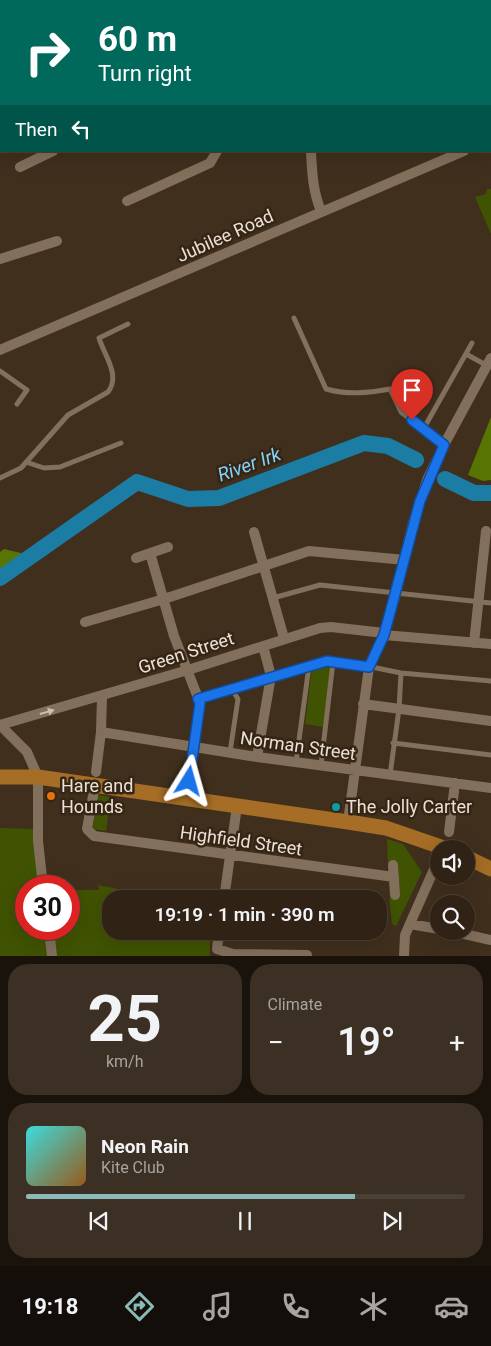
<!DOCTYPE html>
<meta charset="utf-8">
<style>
:root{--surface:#302316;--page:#3c2f23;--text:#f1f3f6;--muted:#a8a4a1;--line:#4b4035;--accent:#8bbbb9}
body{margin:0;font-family:Roboto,sans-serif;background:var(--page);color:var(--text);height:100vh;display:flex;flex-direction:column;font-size:19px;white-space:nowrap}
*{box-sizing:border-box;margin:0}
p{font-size:16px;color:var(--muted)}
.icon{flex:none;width:28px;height:28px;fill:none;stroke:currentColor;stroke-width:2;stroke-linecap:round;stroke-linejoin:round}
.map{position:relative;height:956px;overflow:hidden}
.panel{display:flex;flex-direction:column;gap:8px;padding:8px;background:#1a130c;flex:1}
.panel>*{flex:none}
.hud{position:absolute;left:0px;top:0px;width:491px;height:152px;box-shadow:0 5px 20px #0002,0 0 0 1px var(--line);background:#00695c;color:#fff;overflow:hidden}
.buttons{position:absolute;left:430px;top:840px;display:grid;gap:10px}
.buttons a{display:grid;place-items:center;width:45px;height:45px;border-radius:50%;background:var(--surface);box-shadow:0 5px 20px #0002,0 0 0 1px var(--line);font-size:25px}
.speed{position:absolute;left:15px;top:875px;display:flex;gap:10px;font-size:25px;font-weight:700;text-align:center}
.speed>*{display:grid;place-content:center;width:65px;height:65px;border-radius:50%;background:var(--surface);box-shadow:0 5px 20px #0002,0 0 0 1px var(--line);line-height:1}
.speed .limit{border:8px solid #d22;background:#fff;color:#111}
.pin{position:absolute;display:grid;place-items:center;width:42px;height:42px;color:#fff;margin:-51px -21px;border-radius:50% 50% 50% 0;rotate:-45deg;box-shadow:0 0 5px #0007}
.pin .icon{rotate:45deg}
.me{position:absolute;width:55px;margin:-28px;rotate:8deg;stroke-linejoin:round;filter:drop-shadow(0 0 4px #0008)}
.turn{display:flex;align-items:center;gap:18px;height:105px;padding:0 15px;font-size:22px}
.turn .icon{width:65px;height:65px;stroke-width:2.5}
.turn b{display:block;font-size:35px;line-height:42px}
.then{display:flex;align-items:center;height:48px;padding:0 15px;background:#0003;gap:10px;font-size:19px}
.big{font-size:38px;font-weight:600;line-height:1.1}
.panel .card{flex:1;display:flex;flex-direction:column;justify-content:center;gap:8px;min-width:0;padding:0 18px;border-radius:20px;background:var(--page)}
.panel .dial{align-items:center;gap:0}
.dial b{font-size:65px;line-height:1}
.song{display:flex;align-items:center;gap:15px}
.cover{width:60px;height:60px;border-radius:8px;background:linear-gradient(135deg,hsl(180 70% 55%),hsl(30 70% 35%))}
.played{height:5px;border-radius:2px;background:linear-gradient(90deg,var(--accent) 75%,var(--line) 75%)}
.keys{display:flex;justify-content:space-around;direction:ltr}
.heat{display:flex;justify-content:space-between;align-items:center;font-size:28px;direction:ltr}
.panel .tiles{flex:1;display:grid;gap:8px;grid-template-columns:1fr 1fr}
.card:last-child{grid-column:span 2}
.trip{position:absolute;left:102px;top:890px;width:285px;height:50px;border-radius:20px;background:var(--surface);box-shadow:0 5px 20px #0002,0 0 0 1px var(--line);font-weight:600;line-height:50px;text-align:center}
.tab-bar{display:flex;height:80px;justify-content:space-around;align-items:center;background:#130e09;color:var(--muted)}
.tab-bar .icon{width:35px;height:35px}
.tab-bar .selected{color:var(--accent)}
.tab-bar b{font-size:22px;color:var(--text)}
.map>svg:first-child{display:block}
</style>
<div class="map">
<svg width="491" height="956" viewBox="0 0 491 956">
<rect width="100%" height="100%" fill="#402f1d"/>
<path fill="#3f5302" d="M487,189H491V234L475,197L486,194Z
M327,664L330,670L323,727L305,724L312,667Z
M97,795L111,797L106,831L93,829Z
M0,828L34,829L47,886H26V929H69V890H99L98,885L163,898L111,899V931H192L210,935V956H0Z
M387,839L403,844L422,872L396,926L392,924L389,898L399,895L398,864H388Z"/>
<path fill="#587501" d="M491,417V480L483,481L468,475Z
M4,549L25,554L0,573V552Z"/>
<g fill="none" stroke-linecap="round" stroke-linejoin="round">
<path stroke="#1c7da4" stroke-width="2.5" d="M147,1L148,0
M0,122L1,120"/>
<path stroke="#1c7da4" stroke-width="16" d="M445,479L474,493H491
M0,578L137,482L188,499L219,498L364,443L388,446L416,460"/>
<path stroke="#826f5c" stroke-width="5" d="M273,0L274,1
M345,0L347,1
M246,1L247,0
M294,318L326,389C347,395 368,393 390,389L401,412L444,445
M466,354L486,365
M0,371L27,390L17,404
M424,428L472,343
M26,462L44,468L60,467L121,443
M0,478L21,468L68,415L108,392C121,375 104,355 99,338L128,324
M273,598L320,585L491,603
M199,699L327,661L357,664L401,673L491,681
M393,743L491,755
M230,752L238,699L231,688
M296,762L309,666
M321,765L333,662
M390,775L399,709L401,673"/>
<path stroke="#826f5c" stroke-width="10" d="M80,0L81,1
M490,8L491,0
M490,143H491
M311,151C312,173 313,192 321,211
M20,167L53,151
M127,201L210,163L217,151
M0,259L57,241
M0,350L464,151
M254,532L284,638
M150,553L174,636L200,703L187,798
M136,558L168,547
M85,622L164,599L309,551L405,560
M384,635L491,644
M474,643L486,531
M363,704L491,721
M0,725L188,670L320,628L331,627L384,633
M0,725L27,752L38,777V841L43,886
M101,732L257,757L491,788
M257,757L271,676L263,646
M96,772L101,732L102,696
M95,785L87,829L94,836L394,877
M348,822L369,667L384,635L396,594L413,523L427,480L445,443L491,358
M449,832L455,783
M393,865L395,895
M224,899L237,806
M410,924L439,929
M49,929L52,956
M219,931L217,949L233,954L307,955
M451,931L491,940
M404,956L405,935L439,858"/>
<path stroke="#826f5c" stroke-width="12" d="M61,1L62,0
M0,44L1,43"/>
<path stroke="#a56d25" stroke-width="15" d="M0,777H38L348,822L386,828L447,849
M466,857L491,869"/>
</g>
<defs><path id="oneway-solid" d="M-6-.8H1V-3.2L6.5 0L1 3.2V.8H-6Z" transform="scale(1.25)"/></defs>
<use fill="#ccbeb1" href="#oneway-solid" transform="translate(47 712) rotate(-16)"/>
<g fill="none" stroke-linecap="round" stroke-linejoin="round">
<defs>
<path id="route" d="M189,781L200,703L198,699L327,661L369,667L384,635L420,501L444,445L412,420"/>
</defs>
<use href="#route" stroke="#114b97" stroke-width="12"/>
<use href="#route" stroke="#1a73e8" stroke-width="9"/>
</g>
<circle fill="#e8710a" stroke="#352514" stroke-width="2" cx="51" cy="796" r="5"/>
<circle fill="#0f9aa8" stroke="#352514" stroke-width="2" cx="336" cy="807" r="5"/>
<g text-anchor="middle" stroke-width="5" stroke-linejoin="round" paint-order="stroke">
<g font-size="18" fill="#ece0d6" stroke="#352514">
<text transform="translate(225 236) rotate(-24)" y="6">Jubilee Road</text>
<text transform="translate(186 653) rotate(-18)" y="6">Green Street</text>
<text transform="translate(298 746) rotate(8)" y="6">Norman Street</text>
<text transform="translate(241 841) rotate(8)" y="6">Highfield Street</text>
</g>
<g font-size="18" fill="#ece0d6" stroke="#352514" text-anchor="start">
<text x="61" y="792">Hare and<tspan x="61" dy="21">Hounds</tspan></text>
<text x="346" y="813">The Jolly Carter</text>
</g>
<g font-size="19" font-style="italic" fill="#82d1f8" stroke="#352514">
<text transform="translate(249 464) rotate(-20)" y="7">River Irk</text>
</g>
</g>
</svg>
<div class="buttons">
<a><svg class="icon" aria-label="sound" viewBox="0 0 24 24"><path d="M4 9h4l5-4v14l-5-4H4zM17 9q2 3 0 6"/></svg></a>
<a><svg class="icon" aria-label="search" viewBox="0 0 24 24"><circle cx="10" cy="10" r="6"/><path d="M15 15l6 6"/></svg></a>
</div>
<div class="speed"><div class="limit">30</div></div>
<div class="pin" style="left:412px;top:420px;background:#d93025"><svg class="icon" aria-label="arrive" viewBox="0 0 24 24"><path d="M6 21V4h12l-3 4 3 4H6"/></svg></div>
<svg class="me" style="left:189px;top:781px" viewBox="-20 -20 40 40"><path d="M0-17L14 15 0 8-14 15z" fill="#1a73e8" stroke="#fff" stroke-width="4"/></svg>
<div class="trip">19:19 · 1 min · 390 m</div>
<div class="hud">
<div class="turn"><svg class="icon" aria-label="right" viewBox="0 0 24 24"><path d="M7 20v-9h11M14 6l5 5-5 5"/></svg><div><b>60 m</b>Turn right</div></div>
<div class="then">Then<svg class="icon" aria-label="left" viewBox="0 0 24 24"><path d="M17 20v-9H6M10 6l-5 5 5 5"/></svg></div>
</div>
</div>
<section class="panel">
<div class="tiles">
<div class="card dial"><b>25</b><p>km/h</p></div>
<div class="card"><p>Climate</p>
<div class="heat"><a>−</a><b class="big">19°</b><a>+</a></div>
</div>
<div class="card">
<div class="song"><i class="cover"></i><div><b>Neon Rain</b><p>Kite Club</p></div></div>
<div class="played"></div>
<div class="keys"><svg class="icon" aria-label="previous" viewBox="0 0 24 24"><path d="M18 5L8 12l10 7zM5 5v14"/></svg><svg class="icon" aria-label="pause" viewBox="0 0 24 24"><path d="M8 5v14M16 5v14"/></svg><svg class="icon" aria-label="next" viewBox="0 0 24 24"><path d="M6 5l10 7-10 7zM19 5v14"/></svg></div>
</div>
</div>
</section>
<nav class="tab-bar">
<b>19:18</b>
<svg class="icon selected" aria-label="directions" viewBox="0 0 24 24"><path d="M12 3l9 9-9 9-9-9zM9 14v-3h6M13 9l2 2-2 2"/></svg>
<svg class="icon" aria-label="music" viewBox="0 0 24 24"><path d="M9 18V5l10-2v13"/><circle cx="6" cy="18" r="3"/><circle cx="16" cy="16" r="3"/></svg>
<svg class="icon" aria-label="phone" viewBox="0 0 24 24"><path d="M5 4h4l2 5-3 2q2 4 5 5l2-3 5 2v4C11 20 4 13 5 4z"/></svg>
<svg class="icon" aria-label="climate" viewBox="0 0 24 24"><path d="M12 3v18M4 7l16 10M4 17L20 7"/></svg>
<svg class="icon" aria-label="car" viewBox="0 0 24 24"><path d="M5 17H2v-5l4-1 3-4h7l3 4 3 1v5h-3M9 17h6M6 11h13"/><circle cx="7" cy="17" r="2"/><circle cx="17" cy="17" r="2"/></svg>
</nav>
